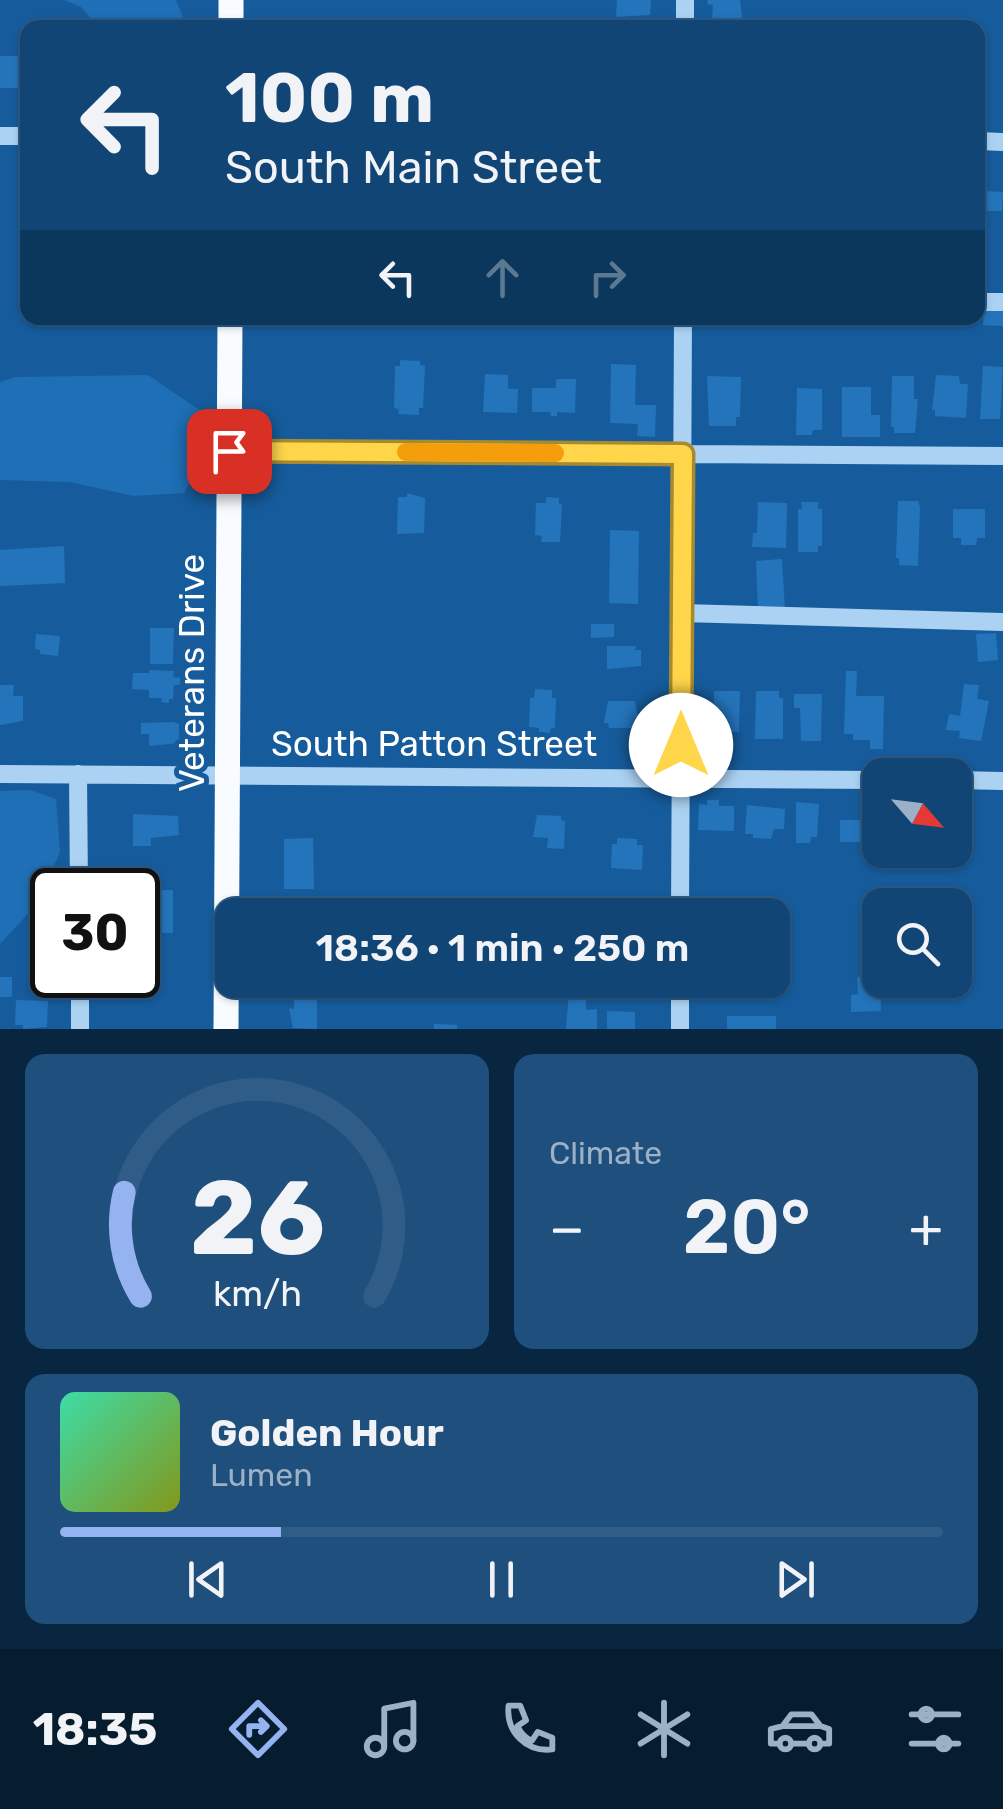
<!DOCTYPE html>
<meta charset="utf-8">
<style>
:root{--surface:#104575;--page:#1e4f7d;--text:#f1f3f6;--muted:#9cb1c5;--line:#305d87;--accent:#95b2f1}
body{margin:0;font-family:Rubik,sans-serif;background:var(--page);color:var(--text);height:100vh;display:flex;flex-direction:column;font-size:38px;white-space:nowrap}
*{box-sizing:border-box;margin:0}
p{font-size:32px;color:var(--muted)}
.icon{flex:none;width:55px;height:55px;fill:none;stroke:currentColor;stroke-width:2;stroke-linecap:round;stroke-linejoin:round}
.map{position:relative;height:1029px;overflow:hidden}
.details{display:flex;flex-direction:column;gap:25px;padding:25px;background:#092640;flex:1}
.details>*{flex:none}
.top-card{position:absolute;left:20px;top:20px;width:965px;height:305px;border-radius:20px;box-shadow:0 2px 8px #0004,0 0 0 2px var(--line);background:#104575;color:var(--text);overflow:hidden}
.needle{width:65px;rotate:118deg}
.fabs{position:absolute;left:862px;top:758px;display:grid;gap:20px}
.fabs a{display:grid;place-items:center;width:110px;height:110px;border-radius:20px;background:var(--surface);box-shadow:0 2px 8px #0004,0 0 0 2px var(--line);font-size:50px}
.speed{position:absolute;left:30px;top:868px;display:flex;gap:20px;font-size:50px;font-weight:700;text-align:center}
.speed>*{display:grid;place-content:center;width:130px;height:130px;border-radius:50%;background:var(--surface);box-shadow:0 2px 8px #0004,0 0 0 2px var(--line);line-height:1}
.speed .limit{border:5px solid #111;border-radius:15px;background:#fff;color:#111}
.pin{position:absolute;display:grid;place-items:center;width:85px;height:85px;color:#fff;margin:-42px;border-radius:20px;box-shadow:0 5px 15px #0006}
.me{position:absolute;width:110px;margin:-55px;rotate:0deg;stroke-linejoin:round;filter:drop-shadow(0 0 8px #0008)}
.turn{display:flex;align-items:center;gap:35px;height:210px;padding:0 40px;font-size:45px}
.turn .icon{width:130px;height:130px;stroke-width:2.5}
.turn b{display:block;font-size:70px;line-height:85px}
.lanes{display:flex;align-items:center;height:95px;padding:0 40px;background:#0003;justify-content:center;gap:50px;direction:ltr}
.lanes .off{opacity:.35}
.big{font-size:75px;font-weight:600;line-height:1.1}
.details .tile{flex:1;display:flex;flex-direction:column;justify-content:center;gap:15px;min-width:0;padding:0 35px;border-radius:20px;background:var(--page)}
.details .dial{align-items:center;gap:0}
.dial svg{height:260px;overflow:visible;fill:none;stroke:var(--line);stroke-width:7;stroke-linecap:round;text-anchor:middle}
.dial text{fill:var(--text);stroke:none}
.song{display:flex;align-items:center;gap:30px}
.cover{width:120px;height:120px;border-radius:15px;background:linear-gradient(135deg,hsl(160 70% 55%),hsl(70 70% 35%))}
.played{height:10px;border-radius:5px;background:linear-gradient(90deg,var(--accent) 25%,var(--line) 25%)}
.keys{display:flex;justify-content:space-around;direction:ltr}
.heat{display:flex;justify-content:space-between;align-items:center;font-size:55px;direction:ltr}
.details .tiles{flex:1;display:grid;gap:25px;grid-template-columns:1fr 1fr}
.tile:last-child{grid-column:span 2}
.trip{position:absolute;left:215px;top:898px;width:575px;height:100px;border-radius:20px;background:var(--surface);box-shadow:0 2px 8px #0004,0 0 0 2px var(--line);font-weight:600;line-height:100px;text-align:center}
.tabs{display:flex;height:160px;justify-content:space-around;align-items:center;background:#061c2f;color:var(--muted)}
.tabs .icon{width:70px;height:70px}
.tabs .active{color:var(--accent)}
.tabs b{font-size:45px;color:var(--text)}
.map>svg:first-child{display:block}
</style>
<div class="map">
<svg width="1003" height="1029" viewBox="0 0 1003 1029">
<rect width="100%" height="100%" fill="#165c9c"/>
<path fill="#1e6fb6" d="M64,0H176L183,17L177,27H98L81,7Z
M148,375L207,415L204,457L184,493L133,496L70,482L0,480V382L16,377Z
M30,790L56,799L60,852L37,904L0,944V791Z"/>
<path fill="#2474bb" d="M617,0H651L650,15L616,17Z
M708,0H740L743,26L722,28V21H712L713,5L707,4Z
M0,56H27V88H0Z
M987,191L1003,192L1002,211H986Z
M984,307L1003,308V326L983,325Z
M400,360L420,361V365L425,366L423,408H419V415L398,414L399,409L394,408L395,366H400Z
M611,364L636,365L635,405H656L655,437L637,436L638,424L610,423Z
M983,366L1003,367L1000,419H980Z
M485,374L508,375V389H518L517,413L483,412Z
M936,375L959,376L960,384H968L966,418L935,416V410H932Z
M707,376L741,377L740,417H736V426H709Z
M892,376H914V399H918L915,433H894V427H891Z
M556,379H576L575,413L557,412V416H551L550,412H532V388H556Z
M842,387H871V415H880V437H842Z
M797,388L822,389V430H813L812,435H796Z
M407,493L425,498L424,533L397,534L398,497H407Z
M546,497L559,498V504H562L560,542H541L542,536L535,535L536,503H546Z
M898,501H918L920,507L918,566L899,565V558H896Z
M758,502L787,503L786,548L752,547L753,533H757Z
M801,502H818V509H822V546H818V552H798V509H802Z
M953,509H985V538H977L976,545H961V538H953Z
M610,530L639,531L638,604L609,603Z
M64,546L65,583L0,586V550Z
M782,559L785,610L758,611L756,561Z
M591,624H614V637L591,638Z
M150,628H174L173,664H150Z
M996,633L998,660L978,662L976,634Z
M36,634L60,636L58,656L40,654V650L35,649Z
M607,646H636L635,650H641V666L607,669Z
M149,670L174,671L173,677L181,678L180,685H174L173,699H169V703L161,702L162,698H149V690L132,689L133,673H149Z
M846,671H857L856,696H884L883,749H870V740H853V734H844Z
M964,684L979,685L977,699L989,701L981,741L959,738L960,731L946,730L949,714L960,716Z
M0,685H14L13,696H23V721L0,725Z
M535,689L552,690V698H556L555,728H551L550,733H539V728L529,727L530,698H534Z
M714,691H740L739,732H713Z
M756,691H779V698H783V739H755Z
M794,694H822L821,741H801L800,708H794Z
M608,701H635L638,718H635V728H609L608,723H604Z
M173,722L179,724V743L149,746V734H141V723Z
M707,800H719V806H734V831L698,830L699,804L707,805Z
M796,802L819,804L817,837H811L810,843H796Z
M747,805L785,809L784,829H774L771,839L753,838V834H745Z
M133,814L178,816L179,835L151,838V846H133Z
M537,815L561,816V820L565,821L564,849L547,848L548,838L533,837Z
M840,820H865V842H840Z
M313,838L314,889H284V839Z
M617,838L637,839V845H643L642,870L611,868L612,844H617Z
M147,890H173V933H138V918H147Z
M880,976L881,1011L851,1012V995L858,994L857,977Z
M0,977H12V997H0Z
M535,980H554L555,989L536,990Z
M586,991V1010L597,1009V1029H566L569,992Z
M294,995H317V1029L293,1028L289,1008L294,1009Z
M16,1000L48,1001L47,1027L23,1029V1025H15Z
M607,1011L635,1012V1029H607Z
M727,1016H776V1029H727Z
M434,1024L457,1025V1029H434Z"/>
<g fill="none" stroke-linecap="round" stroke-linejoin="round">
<path stroke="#acd2f3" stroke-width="18" d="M685,28V0
M0,136H28
M978,141L1003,142
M978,302H1003
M229,451L1003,456
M682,613L1003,622
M0,774L880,780
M78,774L79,890
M955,780L1003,781
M680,915L683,318
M80,975V1029
M680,1029V980"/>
<path stroke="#f8fbff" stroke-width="25" d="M231,28V0
M226,1029L230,318"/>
</g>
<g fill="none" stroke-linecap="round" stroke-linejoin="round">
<defs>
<path id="route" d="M229,451L683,454L681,745"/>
</defs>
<use href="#route" stroke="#a68a30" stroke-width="25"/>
<use href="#route" stroke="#ffd54a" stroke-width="18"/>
<path stroke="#f59e0b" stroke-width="18" d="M406,452L555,453"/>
</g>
<g text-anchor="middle" stroke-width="10" stroke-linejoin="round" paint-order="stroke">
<g font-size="35" fill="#fff" stroke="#165c9c">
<text transform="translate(192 673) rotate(-90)" y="12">Veterans Drive</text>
<text x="434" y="756">South Patton Street</text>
</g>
</g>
</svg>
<div class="fabs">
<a><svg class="needle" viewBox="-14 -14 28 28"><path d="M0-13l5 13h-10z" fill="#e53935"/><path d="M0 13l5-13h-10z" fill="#9cb1c5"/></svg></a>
<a><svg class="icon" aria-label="search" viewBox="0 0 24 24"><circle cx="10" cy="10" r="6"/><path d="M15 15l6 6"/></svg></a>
</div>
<div class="speed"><div class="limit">30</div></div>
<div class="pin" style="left:229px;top:451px;background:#d93025"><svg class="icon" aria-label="arrive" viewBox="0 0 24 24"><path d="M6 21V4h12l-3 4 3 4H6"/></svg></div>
<svg class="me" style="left:681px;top:745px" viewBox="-20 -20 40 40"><circle r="19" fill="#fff"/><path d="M0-13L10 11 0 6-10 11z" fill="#ffd54a"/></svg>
<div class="trip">18:36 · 1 min · 250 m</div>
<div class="top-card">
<div class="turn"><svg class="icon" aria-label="left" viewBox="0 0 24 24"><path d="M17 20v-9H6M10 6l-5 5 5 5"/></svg><div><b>100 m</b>South Main Street</div></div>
<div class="lanes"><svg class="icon" aria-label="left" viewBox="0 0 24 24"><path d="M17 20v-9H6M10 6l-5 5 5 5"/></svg><svg class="icon off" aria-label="ahead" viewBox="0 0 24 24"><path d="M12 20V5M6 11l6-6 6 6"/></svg><svg class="icon off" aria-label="right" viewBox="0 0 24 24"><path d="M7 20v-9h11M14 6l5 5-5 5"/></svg></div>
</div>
</div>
<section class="details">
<div class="tiles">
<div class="tile dial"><svg viewBox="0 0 100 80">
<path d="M14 69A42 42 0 1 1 86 69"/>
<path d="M14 69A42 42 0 0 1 9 37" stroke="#95b2f1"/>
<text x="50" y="56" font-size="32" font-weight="700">26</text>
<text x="50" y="72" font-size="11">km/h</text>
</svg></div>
<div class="tile"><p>Climate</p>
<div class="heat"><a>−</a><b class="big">20°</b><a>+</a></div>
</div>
<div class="tile">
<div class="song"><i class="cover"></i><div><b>Golden Hour</b><p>Lumen</p></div></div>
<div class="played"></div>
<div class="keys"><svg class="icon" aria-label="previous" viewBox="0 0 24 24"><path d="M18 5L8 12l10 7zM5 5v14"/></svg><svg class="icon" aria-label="pause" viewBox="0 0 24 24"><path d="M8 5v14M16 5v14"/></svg><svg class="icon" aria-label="next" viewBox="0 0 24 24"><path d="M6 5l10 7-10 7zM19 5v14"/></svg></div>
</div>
</div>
</section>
<nav class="tabs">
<b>18:35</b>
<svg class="icon active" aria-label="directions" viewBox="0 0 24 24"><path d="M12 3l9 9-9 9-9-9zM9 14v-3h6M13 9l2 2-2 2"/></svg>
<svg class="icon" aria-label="music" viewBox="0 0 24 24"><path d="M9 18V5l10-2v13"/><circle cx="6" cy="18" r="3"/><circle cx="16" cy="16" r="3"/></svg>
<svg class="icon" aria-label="phone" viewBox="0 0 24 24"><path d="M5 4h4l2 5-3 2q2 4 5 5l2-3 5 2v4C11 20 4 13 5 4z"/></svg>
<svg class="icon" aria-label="climate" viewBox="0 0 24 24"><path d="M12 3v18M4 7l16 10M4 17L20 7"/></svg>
<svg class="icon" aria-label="car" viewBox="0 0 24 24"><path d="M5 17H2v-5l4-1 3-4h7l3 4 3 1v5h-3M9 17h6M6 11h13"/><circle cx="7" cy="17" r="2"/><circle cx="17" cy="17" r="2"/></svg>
<svg class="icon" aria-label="filters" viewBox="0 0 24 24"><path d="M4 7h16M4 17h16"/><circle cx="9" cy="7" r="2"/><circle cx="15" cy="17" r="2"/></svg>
</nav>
